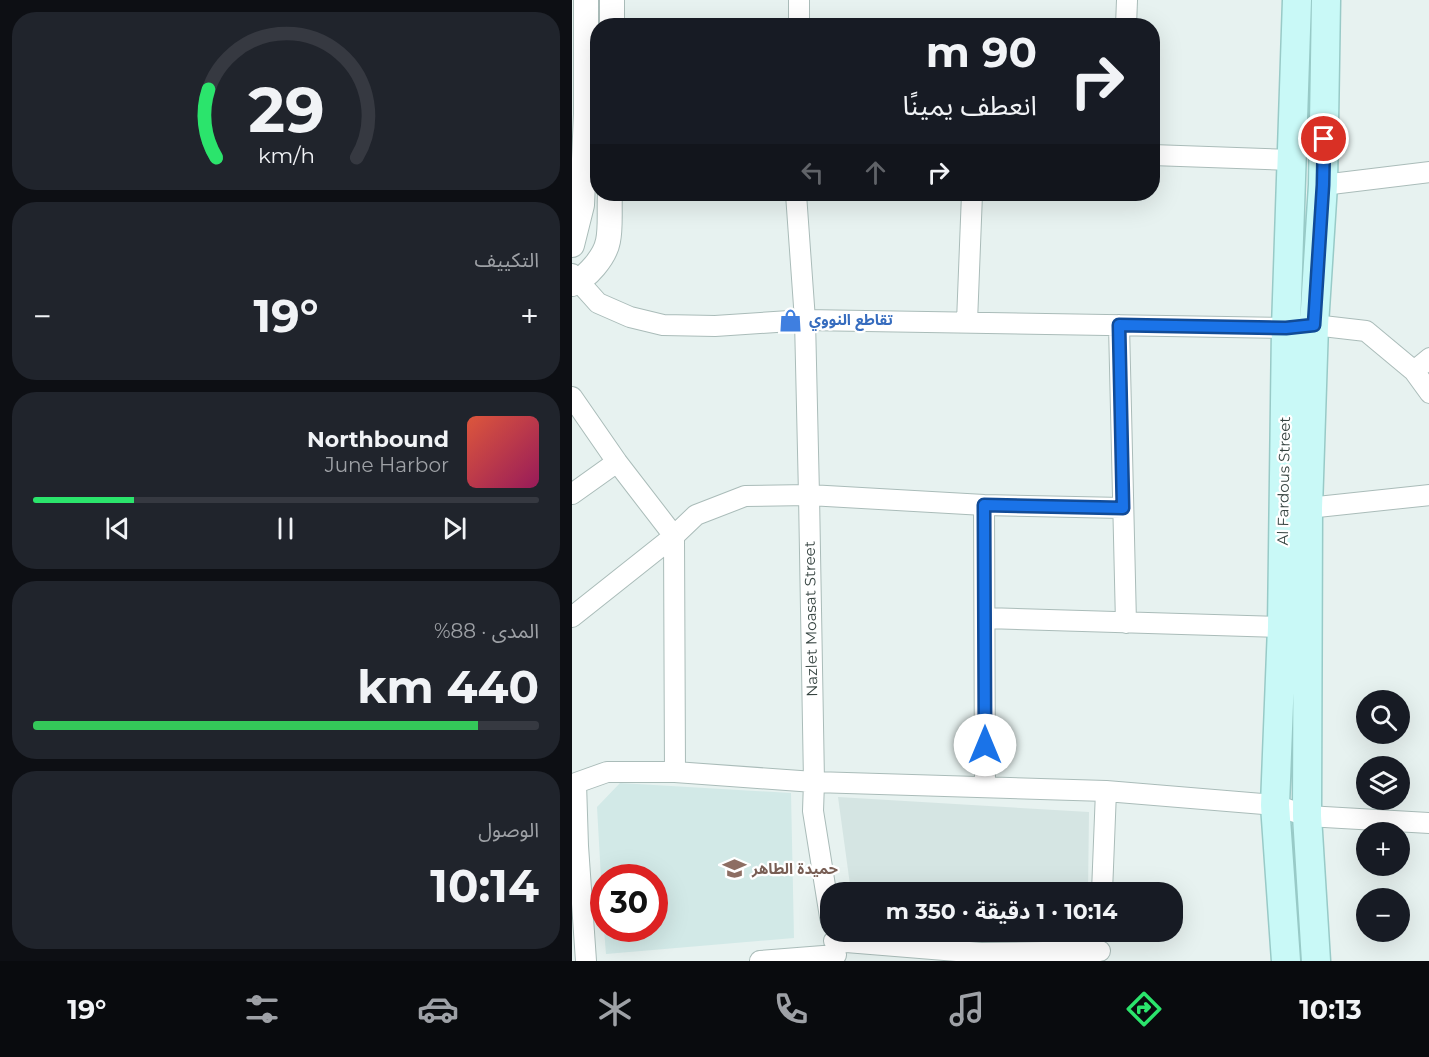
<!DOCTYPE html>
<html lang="ar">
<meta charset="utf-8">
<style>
:root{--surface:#171b24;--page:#20242c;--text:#f1f3f6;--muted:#9ea1a6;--line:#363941;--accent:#2be46c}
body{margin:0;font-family:Montserrat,"Noto Sans Arabic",sans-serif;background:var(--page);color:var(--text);direction:rtl;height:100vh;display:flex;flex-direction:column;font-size:22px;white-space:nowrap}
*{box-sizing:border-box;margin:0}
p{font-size:20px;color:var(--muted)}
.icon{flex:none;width:33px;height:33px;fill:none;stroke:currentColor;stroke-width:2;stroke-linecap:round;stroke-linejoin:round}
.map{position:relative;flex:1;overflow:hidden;direction:ltr}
.drawer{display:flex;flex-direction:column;gap:12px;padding:12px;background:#0d0f14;width:572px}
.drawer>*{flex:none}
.guide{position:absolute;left:18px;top:18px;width:570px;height:183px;border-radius:24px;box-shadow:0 6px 24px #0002;direction:rtl;background:#171b24;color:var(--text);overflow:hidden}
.buttons{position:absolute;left:784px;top:690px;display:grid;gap:12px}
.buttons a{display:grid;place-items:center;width:54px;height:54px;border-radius:50%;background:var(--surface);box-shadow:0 6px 24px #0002;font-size:30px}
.speed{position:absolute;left:18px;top:864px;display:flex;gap:12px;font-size:30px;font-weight:700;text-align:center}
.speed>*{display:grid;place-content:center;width:78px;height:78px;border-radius:50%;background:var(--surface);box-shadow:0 6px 24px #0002;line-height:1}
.speed .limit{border:9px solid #d22;background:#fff;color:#111}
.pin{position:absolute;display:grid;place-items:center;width:51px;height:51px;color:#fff;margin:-26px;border:3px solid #fff;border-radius:50%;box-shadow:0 2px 6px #0007}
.me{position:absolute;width:66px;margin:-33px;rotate:0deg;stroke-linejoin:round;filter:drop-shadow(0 0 4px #0008)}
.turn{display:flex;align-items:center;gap:21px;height:126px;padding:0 24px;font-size:27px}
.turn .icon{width:78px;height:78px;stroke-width:2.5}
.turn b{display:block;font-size:42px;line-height:51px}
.lanes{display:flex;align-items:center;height:57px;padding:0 24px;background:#0003;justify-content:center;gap:30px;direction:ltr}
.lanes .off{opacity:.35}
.big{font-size:45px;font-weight:700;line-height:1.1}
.drawer .card{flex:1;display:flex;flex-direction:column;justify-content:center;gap:9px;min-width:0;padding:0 21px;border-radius:24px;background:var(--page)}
.drawer .dial{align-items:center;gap:0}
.dial svg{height:156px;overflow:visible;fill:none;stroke:var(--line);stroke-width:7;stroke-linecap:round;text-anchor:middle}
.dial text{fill:var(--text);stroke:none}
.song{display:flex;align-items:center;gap:18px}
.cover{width:72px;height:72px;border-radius:9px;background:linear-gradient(135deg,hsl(10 70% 55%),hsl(330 70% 35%))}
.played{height:6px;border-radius:3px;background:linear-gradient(90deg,var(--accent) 20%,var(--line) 20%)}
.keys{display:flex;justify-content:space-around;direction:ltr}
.heat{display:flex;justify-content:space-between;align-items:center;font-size:33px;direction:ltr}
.charge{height:9px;border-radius:4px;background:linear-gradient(90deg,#34c759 88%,var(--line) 0)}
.trip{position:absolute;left:248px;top:882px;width:363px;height:60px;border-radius:24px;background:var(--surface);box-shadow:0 6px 24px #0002;font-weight:700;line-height:60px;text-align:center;direction:rtl}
.tab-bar{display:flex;height:96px;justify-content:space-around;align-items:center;background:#090b0e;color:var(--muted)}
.tab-bar .icon{width:42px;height:42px}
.tab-bar .selected{color:var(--accent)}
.tab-bar b{font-size:27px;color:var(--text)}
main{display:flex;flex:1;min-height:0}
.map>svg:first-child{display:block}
</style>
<main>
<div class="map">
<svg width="858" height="961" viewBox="0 0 858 961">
<rect width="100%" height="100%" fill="#e7f2f0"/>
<path fill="#d5e5e3" d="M266,797L517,812L516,892H279Z
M316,932H516L515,939Z"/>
<path fill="#d2e9e7" d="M48,783L219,793L222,938L34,954L32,929L82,928V878H32L31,914L25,807Z"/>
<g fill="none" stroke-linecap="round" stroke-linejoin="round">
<defs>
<path id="minor" d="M227,26V0
M554,26L555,0
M580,155L720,160
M751,185L858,172
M224,194L233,320L237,495L242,782L241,811L258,917
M0,274L26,303L58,317L91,325L143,326L233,320L714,328L742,325L794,331L842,371L858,393
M395,322L400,194
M547,325L554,623
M842,371L858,358
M0,397L45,462L102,536L103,772
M0,494L45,462
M412,505L413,787
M736,508L858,495
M0,617L102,536L124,515L173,496L237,495L412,505L551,508
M413,618L710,627
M530,892L534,791
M262,941L409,953L528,951
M14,961L6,846L4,783L35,772H103L242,782L534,791L703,805L735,816L858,823
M188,961L264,955"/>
<path id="tertiary" d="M40,0V26
M0,245L10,205L14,114V0
M0,284C15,278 33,257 36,241C39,227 37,208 38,194"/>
<path id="secondary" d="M714,961L703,805L710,627L714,328L725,0
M744,961L735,816L736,508L742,325L751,185L754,0"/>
</defs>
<use href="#minor" stroke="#aabcb9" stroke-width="22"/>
<use href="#tertiary" stroke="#aabcb9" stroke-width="26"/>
<use href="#secondary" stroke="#98cac7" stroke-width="31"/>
<use href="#minor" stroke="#fff" stroke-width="20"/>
<use href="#tertiary" stroke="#fff" stroke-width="24"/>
<use href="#secondary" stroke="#c9f9f7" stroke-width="28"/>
</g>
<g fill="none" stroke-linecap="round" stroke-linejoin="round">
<defs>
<path id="route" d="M413,745L412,505L551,508L547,325L714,328L742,325L751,185L752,139"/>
</defs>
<use href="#route" stroke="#114b97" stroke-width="15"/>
<use href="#route" stroke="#1a73e8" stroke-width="10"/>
</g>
<defs>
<symbol id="shop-bare" viewBox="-9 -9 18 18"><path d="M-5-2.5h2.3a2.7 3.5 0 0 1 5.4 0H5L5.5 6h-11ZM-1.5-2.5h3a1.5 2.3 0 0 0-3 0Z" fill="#3f7fe0" stroke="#fff" stroke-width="2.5" paint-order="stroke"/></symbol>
<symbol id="school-bare" viewBox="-9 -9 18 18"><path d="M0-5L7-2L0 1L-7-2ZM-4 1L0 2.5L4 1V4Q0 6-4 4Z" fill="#8d6e63" stroke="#fff" stroke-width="2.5" paint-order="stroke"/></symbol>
</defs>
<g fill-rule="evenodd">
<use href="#shop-bare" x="202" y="304" width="33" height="33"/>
<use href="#school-bare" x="146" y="852" width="33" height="33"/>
</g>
<g text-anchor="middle" stroke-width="4.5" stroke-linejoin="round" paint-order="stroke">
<g font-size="15" font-weight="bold" fill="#366cbe" stroke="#fff" text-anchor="start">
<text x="237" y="325">تقاطع النووي</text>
</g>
<g font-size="15" fill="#364441" stroke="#fff">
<text transform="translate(712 481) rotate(-89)" y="5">Al Fardous Street</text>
<text transform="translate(239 619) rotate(-91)" y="5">Nazlet Moasat Street</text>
</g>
<g font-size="15" font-weight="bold" fill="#785e54" stroke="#fff" text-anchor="start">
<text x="180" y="874">حميدة الطاهر</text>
</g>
</g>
</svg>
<div class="buttons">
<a><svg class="icon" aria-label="search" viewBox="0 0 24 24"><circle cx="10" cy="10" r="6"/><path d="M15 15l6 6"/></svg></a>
<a><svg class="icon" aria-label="layers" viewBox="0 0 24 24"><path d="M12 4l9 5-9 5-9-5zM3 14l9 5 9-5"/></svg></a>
<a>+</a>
<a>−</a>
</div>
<div class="speed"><div class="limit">30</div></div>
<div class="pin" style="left:752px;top:139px;background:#d93025"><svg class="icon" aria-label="arrive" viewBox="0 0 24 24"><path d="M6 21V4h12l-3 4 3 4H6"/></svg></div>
<svg class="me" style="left:413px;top:745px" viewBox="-20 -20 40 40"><circle r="19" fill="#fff"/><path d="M0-13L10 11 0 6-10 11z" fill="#1a73e8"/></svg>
<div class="trip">10:14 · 1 دقيقة · 350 m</div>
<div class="guide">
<div class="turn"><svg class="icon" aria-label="right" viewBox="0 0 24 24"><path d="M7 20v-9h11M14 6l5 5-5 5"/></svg><div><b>90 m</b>انعطف يمينًا</div></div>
<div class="lanes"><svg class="icon off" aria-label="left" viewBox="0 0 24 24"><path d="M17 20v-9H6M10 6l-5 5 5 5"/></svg><svg class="icon off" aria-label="ahead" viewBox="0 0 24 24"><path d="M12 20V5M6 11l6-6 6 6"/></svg><svg class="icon" aria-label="right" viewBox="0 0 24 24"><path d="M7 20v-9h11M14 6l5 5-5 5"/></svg></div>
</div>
</div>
<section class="drawer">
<div class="card dial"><svg viewBox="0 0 100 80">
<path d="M14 69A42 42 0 1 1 86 69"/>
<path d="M14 69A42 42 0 0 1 10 34" stroke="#2be46c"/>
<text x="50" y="56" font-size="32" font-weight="700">29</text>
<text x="50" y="72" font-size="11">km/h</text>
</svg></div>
<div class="card"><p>التكييف</p>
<div class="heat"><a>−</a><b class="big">19°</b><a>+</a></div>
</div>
<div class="card">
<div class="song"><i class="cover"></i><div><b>Northbound</b><p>June Harbor</p></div></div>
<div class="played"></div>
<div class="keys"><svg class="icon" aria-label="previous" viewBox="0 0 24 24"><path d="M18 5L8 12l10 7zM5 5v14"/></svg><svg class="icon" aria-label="pause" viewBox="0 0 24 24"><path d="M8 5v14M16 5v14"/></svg><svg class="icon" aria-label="next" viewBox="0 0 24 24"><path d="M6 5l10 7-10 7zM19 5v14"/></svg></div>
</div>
<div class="card"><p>المدى · 88%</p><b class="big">440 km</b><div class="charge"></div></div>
<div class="card"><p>الوصول</p><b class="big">10:14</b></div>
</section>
</main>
<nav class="tab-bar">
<b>10:13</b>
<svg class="icon selected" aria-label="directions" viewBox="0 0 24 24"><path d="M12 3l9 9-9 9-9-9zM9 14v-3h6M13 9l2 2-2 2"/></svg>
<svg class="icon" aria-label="music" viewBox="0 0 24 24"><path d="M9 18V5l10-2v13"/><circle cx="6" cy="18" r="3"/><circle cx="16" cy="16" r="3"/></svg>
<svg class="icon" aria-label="phone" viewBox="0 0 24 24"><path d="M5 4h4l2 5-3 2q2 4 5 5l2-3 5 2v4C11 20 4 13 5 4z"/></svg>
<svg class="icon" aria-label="climate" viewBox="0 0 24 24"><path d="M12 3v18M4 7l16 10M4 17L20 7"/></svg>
<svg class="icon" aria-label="car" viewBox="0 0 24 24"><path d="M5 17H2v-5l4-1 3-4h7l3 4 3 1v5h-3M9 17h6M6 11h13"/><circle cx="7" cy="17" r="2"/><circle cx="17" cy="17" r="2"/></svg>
<svg class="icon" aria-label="filters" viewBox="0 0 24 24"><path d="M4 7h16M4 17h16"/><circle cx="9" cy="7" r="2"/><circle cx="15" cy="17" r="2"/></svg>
<b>19°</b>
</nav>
